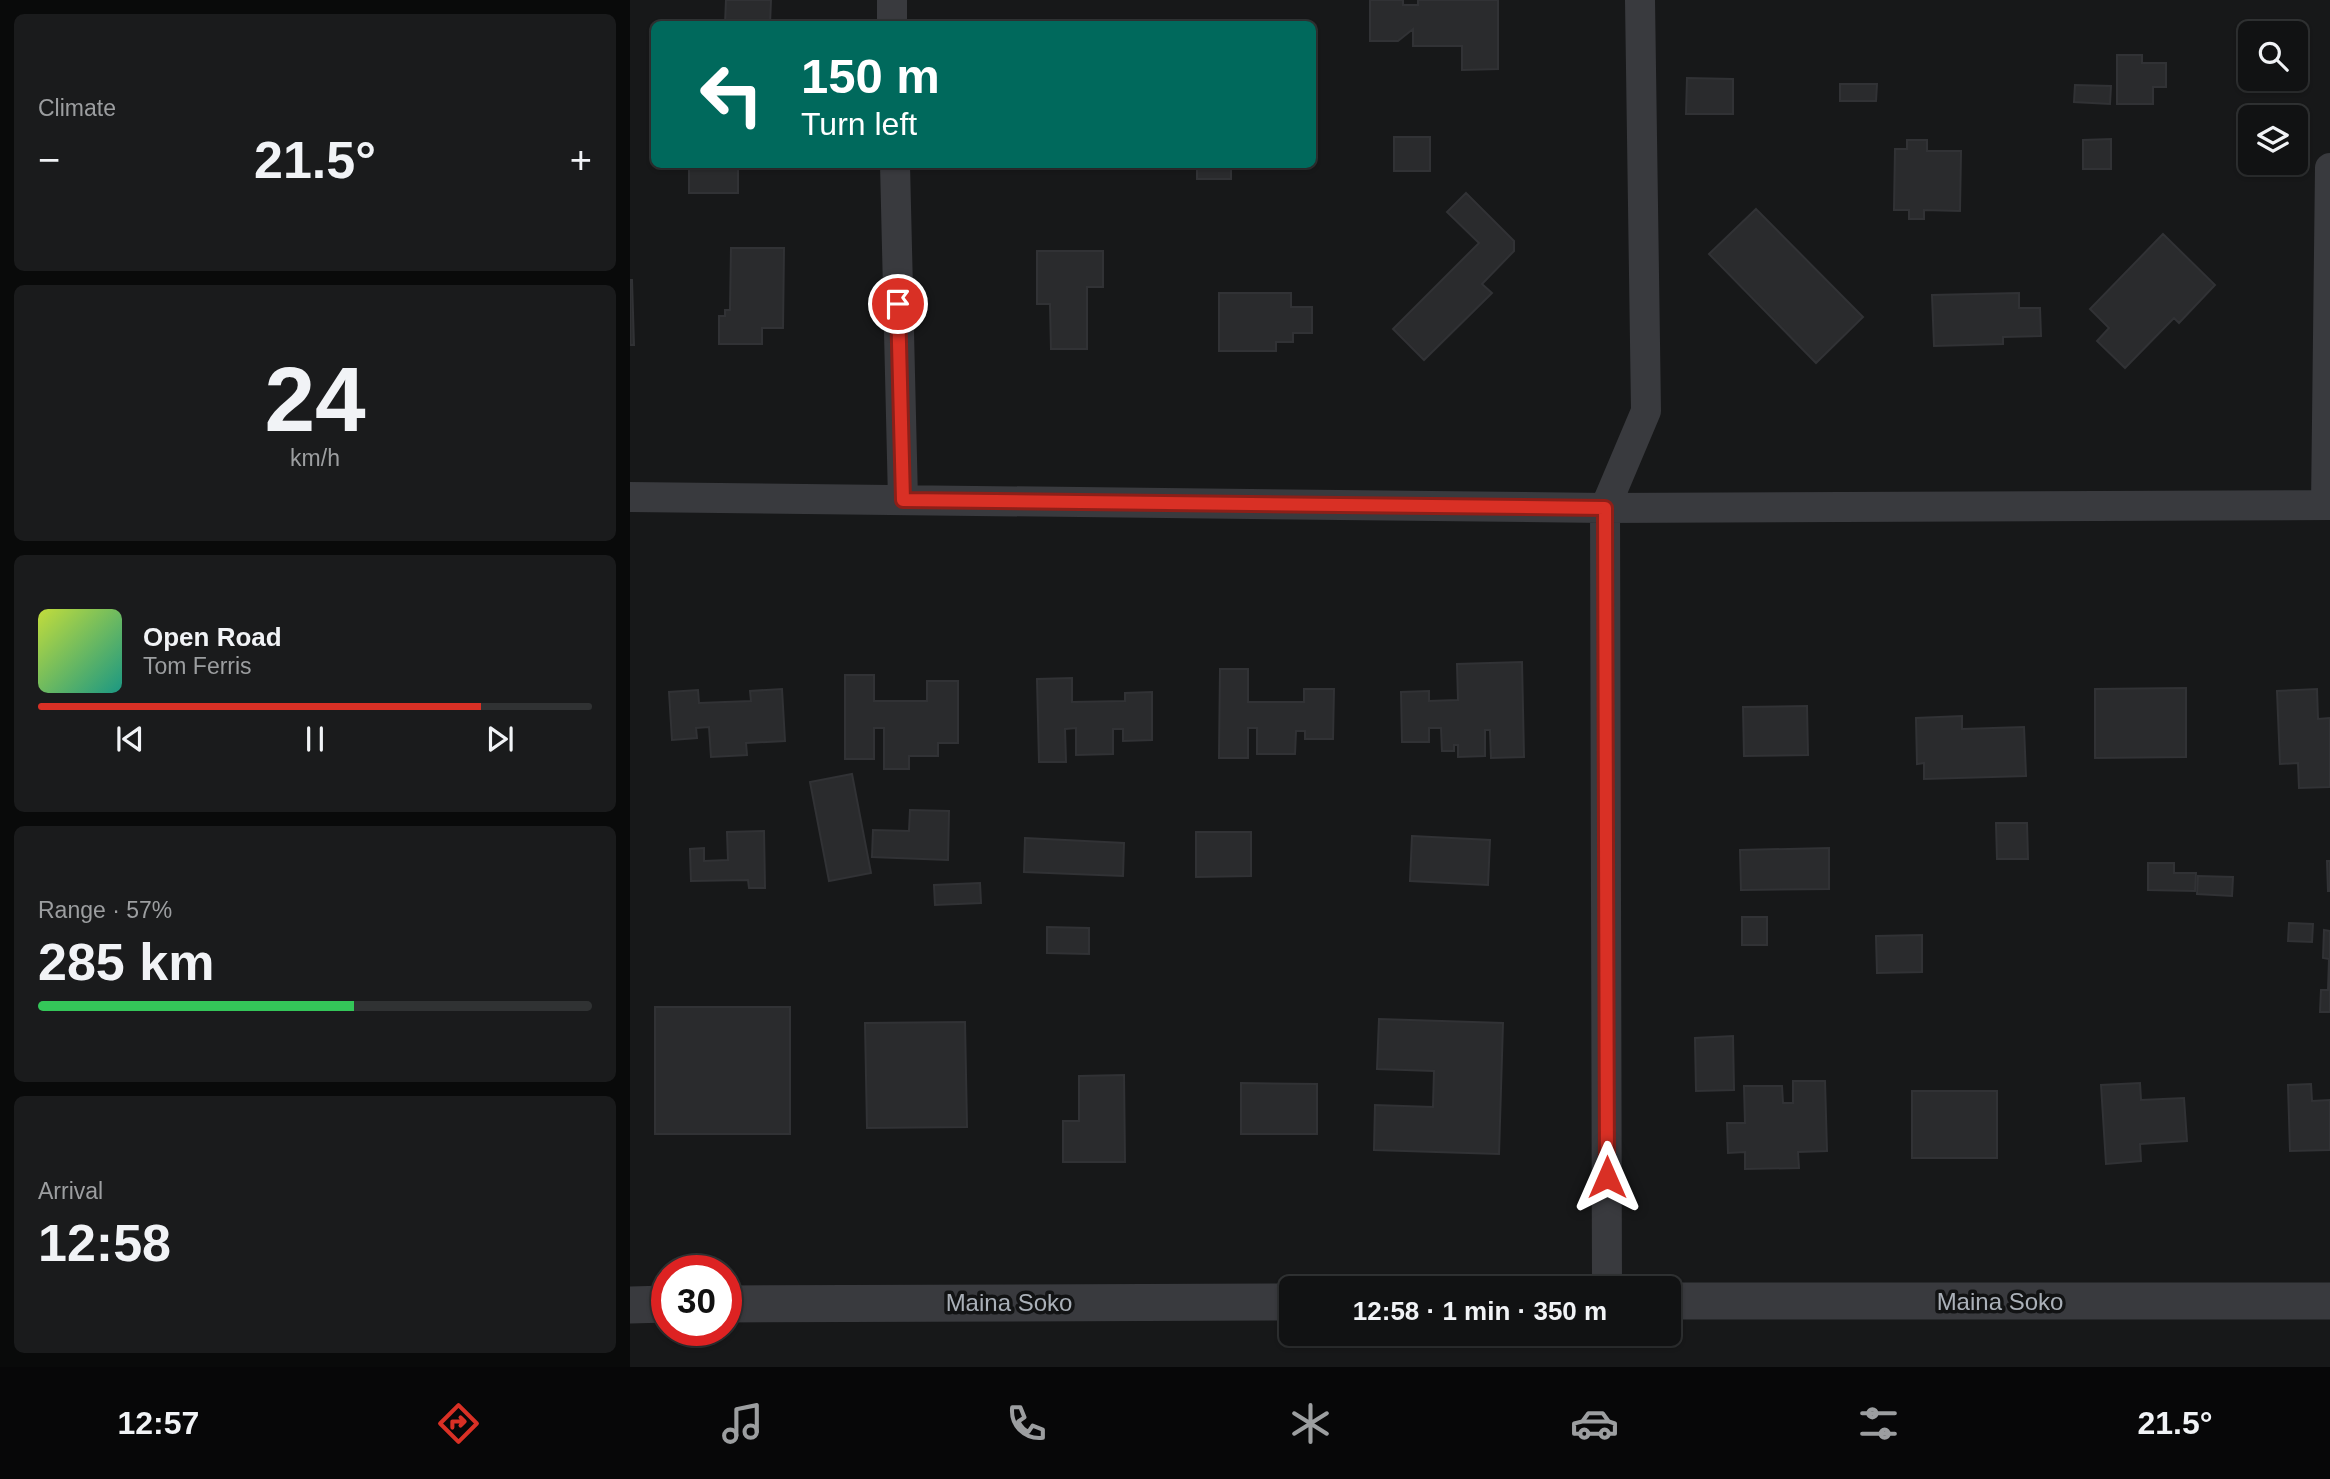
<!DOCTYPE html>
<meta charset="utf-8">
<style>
:root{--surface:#111213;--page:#1a1b1c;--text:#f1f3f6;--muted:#9c9ea0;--line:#303233;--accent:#d93025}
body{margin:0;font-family:Arial,sans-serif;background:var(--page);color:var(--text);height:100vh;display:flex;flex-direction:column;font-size:26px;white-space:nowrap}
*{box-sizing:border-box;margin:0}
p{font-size:23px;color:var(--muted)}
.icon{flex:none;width:38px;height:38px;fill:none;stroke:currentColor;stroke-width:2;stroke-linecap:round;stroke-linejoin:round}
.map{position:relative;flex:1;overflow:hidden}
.sheet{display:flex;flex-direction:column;gap:14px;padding:14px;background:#090a0a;width:630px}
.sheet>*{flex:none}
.top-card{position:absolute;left:21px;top:21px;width:665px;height:147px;border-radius:10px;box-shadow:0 2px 5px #0004,0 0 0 2px var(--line);background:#00695c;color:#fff;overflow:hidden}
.controls{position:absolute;left:1608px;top:21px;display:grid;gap:14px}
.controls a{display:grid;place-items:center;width:70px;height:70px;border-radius:10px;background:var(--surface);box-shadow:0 2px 5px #0004,0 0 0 2px var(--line);font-size:35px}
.speed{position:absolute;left:21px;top:1255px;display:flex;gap:14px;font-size:35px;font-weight:700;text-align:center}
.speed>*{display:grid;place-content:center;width:91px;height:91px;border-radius:50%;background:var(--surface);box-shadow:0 2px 5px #0004,0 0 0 2px var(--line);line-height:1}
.speed .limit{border:10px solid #d22;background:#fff;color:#111}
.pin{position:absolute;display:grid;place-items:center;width:60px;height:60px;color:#fff;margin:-30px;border:4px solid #fff;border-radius:50%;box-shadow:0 2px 7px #0007}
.me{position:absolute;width:77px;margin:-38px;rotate:0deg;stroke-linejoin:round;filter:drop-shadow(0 0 5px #0008)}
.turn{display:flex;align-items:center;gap:24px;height:147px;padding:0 35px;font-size:32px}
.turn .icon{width:91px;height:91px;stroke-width:2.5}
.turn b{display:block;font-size:49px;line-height:60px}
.big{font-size:52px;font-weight:600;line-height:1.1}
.sheet .widget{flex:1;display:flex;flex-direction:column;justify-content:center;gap:10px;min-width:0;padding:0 24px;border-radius:10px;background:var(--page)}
.sheet .dial{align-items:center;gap:0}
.dial b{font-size:91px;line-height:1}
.song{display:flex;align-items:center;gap:21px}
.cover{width:84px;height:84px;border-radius:10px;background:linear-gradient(135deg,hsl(70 70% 55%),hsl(170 70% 35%))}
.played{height:7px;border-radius:4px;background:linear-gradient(90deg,var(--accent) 80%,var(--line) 80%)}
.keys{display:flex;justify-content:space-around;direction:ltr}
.heat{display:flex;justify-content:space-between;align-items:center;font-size:38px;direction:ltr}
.charge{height:10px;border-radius:5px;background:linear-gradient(90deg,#34c759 57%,var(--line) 0)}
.trip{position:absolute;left:649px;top:1276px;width:402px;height:70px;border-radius:10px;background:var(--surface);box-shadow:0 2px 5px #0004,0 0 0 2px var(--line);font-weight:600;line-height:70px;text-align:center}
.tab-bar{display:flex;height:112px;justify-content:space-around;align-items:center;background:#070708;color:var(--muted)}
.tab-bar .icon{width:49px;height:49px}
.tab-bar .on{color:var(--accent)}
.tab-bar b{font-size:32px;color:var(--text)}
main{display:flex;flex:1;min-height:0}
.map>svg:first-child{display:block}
</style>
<main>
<section class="sheet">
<div class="widget"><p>Climate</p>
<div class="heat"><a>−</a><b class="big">21.5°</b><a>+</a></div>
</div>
<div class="widget dial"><b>24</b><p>km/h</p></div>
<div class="widget">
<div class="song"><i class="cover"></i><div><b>Open Road</b><p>Tom Ferris</p></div></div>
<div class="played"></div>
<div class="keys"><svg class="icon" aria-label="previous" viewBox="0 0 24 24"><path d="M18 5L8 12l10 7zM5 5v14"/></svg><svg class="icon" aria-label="pause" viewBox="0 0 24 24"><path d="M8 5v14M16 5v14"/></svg><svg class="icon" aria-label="next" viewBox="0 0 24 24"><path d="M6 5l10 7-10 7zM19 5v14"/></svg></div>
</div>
<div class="widget"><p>Range · 57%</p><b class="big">285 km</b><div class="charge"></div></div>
<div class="widget"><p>Arrival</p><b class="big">12:58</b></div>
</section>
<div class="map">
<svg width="1700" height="1367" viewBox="0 0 1700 1367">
<rect width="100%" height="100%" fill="#171819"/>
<path fill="#2a2b2d" stroke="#313235" stroke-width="2" d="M96,0H141L140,24H95Z
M740,0H773V5H788V0H868V69L832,70V46H783V29L768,41H740Z
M1487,55H1512V63H1536V87H1523V104H1487Z
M1057,78L1103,79V114H1056Z
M1210,84H1247L1246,101H1210Z
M1445,85L1481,86L1480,104L1444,102Z
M764,137H800V171H764Z
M1481,139V169H1453V140Z
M1277,140H1297V151H1331L1330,211L1294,210V219H1279V210H1264L1265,149H1277Z
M59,164H108V193H59Z
M567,164H601V179H567Z
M836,193L884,241V251L852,284L862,293L794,360L763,329L849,243L817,212Z
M1126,209L1233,317L1186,363L1079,254Z
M1533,234L1585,285L1549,323L1544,318L1495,368L1467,341L1479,328L1460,309Z
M101,248H154L153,328H132V344H89V316H95V310H100Z
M407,251H473V287H457V349H421L420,304H407Z
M0,280H2L4,345H0Z
M589,293H661V307H682V333H663V342H646V351H589Z
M1389,293V308H1410L1411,336L1373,337V344L1304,346L1302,295Z
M892,662L894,757L861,758L860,730H855V756L828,757V745H824V751H812L811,728H799V742H772L771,692L799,691V701L828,700L827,664Z
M590,669H618V702H674V689H704L703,739H675V731H666L665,754H627V728H618V758H589Z
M215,675H244V701H297V681H328V743H308V756H279V769H254V728H244V759H215Z
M442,678V702L495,701V693L522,692V740L493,741V729H483V754L446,755V728L435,729L436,762H409L407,679Z
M1556,688V757L1465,758V689Z
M152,689L155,741L116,743L117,755L81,757L79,727L66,728L67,738L42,740L39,692L68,690L69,703L121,701L120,691Z
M1687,689L1688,719L1700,718V787L1669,788L1668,763L1650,764L1647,691Z
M1177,706L1178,755L1114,756L1113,707Z
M1332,716V729L1394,727L1396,776L1294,779V763L1287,764L1286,718Z
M222,774L241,873L199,881L180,782Z
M280,810L319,811L318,860L242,857L243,830L279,831Z
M1366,823H1397L1398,859H1367Z
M134,831L135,888H119L118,880L61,881L60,849L74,848V861L98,860L97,832Z
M566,832H621V876L566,877Z
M782,836L860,840L858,885L780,881Z
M395,838L494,843L493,876L394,872Z
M1199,848V889L1111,890L1110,850Z
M1697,861H1700V891H1698Z
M1518,863H1544V873H1566L1565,891L1518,890Z
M1568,876L1603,877L1602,896L1567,894Z
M350,883L351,903L305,905L304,885Z
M1112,917H1137V945H1112Z
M1659,923L1683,924L1682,942L1658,941Z
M417,927L459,928V954L417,953Z
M1694,930L1700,931V1012H1690L1691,990H1698L1699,959L1693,958Z
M1292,935V972L1247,973L1246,936Z
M25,1007H160V1134H25Z
M749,1019L873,1023L869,1154L744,1150L745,1105L803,1107L804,1071L747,1069Z
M335,1022L337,1127L237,1128L235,1023Z
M1103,1036L1104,1090L1066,1091L1065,1038Z
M494,1075L495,1162H433V1121H449V1076Z
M1163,1081H1195L1197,1151L1168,1152L1169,1168L1115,1169V1152L1098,1153L1097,1123H1115L1114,1086H1152L1153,1103H1163Z
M611,1083L687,1084V1134H611Z
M1510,1083L1511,1100L1554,1098L1557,1141L1510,1144L1511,1161L1476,1164L1471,1085Z
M1681,1084L1682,1101L1700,1100V1150L1660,1151L1658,1085Z
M1282,1091H1367V1158H1282Z"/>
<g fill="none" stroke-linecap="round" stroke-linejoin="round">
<path stroke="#393a3e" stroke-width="30" d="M262,0V24
M265,164L273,500
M0,497L975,508L1700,505
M1696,505L1700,168
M977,1288L975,508L1016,411L1010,0"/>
<path stroke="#393a3e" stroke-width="37" d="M1040,1301H1700
M96,1304L662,1302
M0,1305L37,1304"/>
</g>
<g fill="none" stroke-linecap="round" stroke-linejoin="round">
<defs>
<path id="route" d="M268,304L273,500L975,508L977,1177"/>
</defs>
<use href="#route" stroke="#8d1f18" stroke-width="18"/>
<use href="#route" stroke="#d93025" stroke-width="12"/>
</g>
<g text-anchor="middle" stroke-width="7" stroke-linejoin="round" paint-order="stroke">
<g font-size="24" fill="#aab0b8" stroke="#121314">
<text x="1370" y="1310">Maina Soko</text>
<text x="379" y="1311">Maina Soko</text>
</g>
</g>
</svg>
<div class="controls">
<a><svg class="icon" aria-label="search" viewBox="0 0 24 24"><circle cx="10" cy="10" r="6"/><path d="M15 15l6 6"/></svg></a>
<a><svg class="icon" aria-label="layers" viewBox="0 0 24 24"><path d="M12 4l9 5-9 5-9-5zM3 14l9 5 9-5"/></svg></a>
</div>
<div class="speed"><div class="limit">30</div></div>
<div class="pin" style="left:268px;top:304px;background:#d93025"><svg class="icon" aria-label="arrive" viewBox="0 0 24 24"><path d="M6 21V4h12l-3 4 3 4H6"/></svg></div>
<svg class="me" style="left:977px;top:1177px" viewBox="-20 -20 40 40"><path d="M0-17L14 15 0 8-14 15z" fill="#d93025" stroke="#fff" stroke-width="4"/></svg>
<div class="trip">12:58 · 1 min · 350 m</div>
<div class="top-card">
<div class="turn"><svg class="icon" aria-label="left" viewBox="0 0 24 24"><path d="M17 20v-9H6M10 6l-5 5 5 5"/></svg><div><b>150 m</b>Turn left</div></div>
</div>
</div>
</main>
<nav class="tab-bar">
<b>12:57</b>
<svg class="icon on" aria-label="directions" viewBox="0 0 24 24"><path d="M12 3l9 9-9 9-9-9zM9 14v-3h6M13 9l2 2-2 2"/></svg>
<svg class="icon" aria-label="music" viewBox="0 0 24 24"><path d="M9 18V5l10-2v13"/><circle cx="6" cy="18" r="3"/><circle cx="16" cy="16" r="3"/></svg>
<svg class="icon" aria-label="phone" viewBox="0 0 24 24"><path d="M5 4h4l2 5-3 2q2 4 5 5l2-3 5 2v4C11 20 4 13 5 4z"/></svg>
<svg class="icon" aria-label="climate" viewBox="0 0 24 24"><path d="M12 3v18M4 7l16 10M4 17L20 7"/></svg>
<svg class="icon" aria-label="car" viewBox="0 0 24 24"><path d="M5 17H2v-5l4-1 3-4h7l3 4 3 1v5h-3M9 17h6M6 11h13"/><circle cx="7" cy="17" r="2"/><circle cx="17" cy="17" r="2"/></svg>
<svg class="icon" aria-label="filters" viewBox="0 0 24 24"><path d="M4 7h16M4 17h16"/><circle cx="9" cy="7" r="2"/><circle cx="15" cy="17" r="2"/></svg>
<b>21.5°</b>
</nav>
